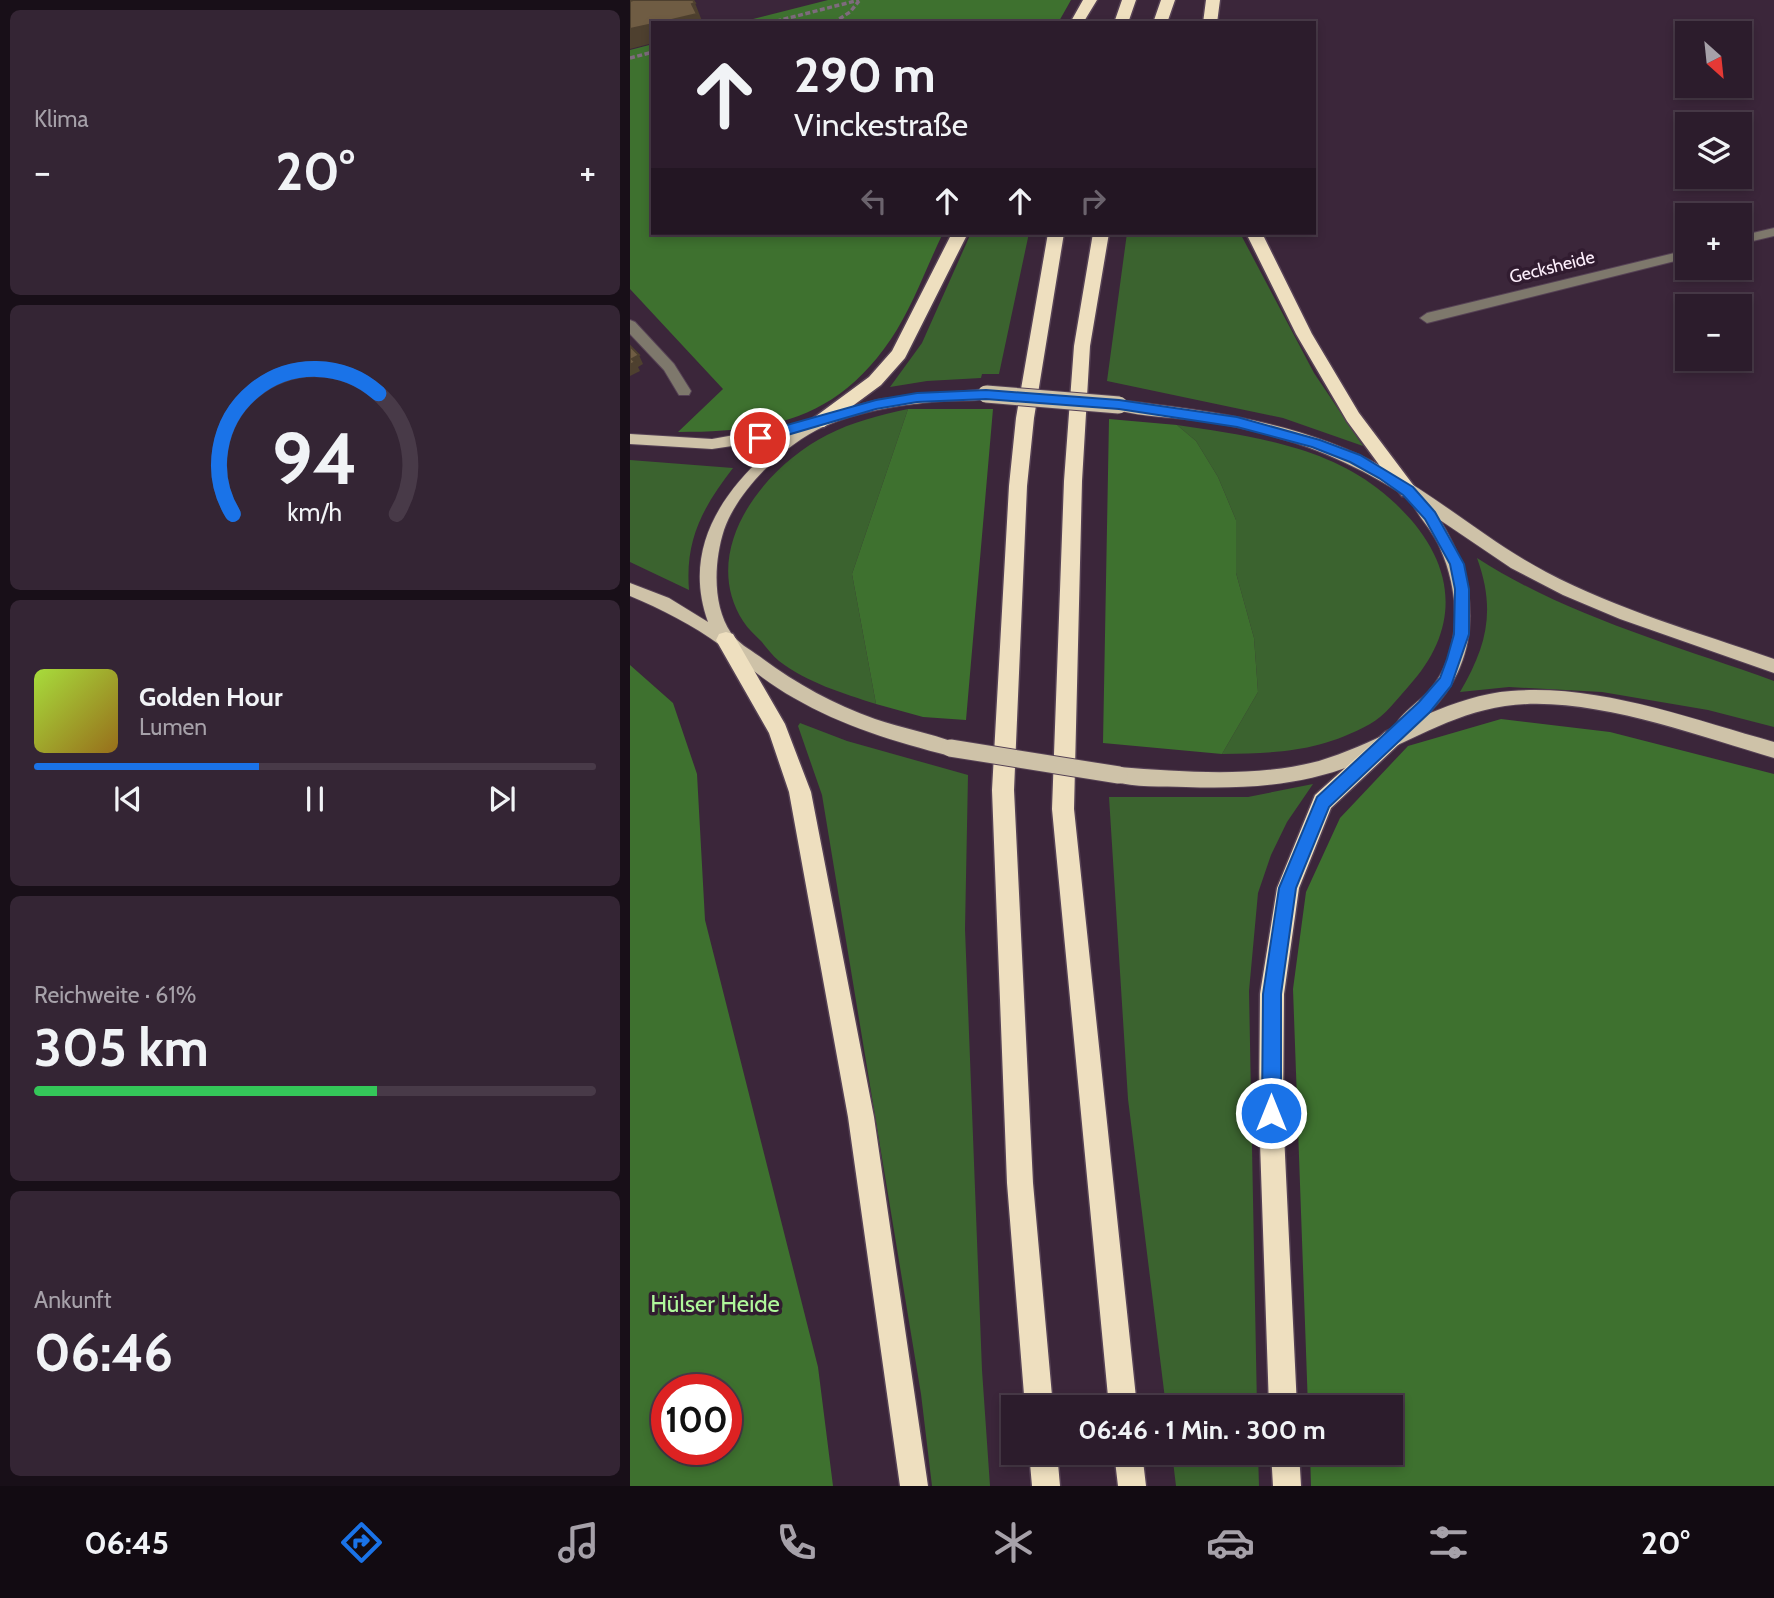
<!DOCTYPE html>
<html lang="de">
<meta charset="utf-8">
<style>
:root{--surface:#2c1c2c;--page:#342534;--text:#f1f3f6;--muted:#a6a1a9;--line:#483a48;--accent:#1a73e8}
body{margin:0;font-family:Cabin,sans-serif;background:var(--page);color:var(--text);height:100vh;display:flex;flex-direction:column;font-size:26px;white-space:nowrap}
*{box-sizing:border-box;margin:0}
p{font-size:23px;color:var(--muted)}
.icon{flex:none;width:38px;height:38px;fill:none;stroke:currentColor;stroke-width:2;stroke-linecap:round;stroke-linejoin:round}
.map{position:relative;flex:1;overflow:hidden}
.panel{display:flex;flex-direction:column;gap:10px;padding:10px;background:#180f18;width:630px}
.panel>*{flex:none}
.banner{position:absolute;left:21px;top:21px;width:665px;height:214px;border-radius:0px;box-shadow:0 4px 10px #0003,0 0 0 2px var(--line);background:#2c1c2c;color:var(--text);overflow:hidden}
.needle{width:46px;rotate:153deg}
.controls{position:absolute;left:1045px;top:21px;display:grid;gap:14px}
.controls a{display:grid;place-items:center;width:77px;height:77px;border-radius:0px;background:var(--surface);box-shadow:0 4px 10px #0003,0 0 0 2px var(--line);font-size:35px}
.speed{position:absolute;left:21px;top:1374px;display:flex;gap:14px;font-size:35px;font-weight:700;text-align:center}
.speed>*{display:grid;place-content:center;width:91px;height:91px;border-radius:50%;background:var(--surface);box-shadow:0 4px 10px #0003,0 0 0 2px var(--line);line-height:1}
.speed .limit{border:10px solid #d22;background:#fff;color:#111}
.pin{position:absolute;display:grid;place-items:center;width:60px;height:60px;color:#fff;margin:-30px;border:4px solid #fff;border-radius:50%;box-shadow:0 2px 7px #0007}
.me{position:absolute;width:77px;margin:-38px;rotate:0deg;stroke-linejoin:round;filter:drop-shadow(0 0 5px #0008)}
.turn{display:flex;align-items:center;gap:24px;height:147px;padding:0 28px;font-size:32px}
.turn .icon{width:91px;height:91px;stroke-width:2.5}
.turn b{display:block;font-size:49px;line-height:60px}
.lanes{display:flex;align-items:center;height:66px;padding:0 28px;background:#0003;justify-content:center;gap:35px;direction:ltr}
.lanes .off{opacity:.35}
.big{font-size:52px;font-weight:700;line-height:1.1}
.panel .tile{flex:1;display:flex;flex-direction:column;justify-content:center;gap:10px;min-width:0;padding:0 24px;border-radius:10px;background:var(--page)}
.panel .dial{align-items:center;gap:0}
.dial svg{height:182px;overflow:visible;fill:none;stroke:var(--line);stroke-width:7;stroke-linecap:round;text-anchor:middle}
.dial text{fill:var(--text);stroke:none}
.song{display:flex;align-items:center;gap:21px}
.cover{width:84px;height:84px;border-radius:10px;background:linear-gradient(135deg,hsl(80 70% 55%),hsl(40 70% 35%))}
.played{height:7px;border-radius:4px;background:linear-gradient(90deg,var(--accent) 40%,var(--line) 40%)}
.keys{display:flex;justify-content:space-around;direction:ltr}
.heat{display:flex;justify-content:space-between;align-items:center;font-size:38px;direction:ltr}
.charge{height:10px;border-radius:5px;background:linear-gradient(90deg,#34c759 61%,var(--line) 0)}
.trip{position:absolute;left:371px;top:1395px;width:402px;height:70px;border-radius:0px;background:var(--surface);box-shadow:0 4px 10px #0003,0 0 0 2px var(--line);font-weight:700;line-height:70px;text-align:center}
.menu{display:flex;height:112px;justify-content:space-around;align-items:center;background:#120b12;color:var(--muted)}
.menu .icon{width:49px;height:49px}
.menu .active{color:var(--accent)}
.menu b{font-size:32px;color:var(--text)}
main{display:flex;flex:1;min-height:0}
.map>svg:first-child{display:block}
</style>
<main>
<section class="panel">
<div class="tile"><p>Klima</p>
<div class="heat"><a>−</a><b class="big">20°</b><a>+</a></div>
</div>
<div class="tile dial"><svg viewBox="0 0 100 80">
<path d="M14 69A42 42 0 1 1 86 69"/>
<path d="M14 69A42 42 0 0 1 78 16" stroke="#1a73e8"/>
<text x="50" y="56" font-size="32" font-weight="700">94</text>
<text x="50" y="72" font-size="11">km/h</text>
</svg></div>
<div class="tile">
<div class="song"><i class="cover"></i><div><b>Golden Hour</b><p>Lumen</p></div></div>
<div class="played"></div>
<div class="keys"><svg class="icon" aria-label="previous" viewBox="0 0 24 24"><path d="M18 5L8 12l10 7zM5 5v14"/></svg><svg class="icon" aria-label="pause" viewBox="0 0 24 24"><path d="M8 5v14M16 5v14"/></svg><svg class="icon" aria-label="next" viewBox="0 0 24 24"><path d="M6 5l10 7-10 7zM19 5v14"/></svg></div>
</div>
<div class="tile"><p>Reichweite · 61%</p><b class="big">305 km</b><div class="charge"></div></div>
<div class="tile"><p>Ankunft</p><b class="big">06:46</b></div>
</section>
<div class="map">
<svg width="1144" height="1486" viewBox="0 0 1144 1486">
<rect width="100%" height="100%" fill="#3b263a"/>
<path fill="#3b632f" d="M341,233H399L369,374H352L351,378L297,381L260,387L292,343Z
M497,233H610L684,373L733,446L653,418L477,381Z
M278,409L222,574L246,704C212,693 178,683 149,661C142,655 137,648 131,641C125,635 118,629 113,621C68,550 134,467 197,435C222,422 250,415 278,409Z
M547,425C615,435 692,445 747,488C818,543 843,616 778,687C767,699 755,716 740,724C689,752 648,753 592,754L628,692L624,638L606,573V520L588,477L566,441Z
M0,460L103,468C73,507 55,539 59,590L0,562Z
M847,558C937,616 1044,645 1144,681V727L1078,710L972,692L879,687L830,692C857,646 866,610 847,558Z
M170,723L217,741L338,775L335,929L352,1370L360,1486H302L291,1394L192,795L168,726Z
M683,784L657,822L641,855L628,893L619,991L627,1407H536L498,1099L479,797H618Z
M542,1453H628L629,1486H546Z"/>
<path fill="#3e712f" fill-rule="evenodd" d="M198,0H441L428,23H107Z
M23,44V233H313C297,266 282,308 261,339C206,420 141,432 48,432L93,389L0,289V50Z
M278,409H363L336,720L293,717L246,704L222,574Z
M479,419L547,425L566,441L588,477L606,520V573L624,638L628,692L592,754L473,743Z
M0,665L43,703L67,774L75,920L188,1367L203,1486H0ZM37,1390H96V1449H37Z
M871,719L980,732L1144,774V1486H681L680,1453L761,1452V1407H678L663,989L676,892L710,818L778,746Z"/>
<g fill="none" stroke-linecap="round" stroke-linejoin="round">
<defs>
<path id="minor" d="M1144,228V236L1110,244V236Z
M1057,250V258L797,323L790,318L797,313Z
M0,320L5,322L44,364L61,391L59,395H49L34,370L0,334Z"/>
<path id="major" d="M356,389L361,390L363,394L361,398C346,402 329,400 314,401C274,404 232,410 195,426C156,443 108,489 94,530C84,561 82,605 101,633C108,643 119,649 129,656C165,683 203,704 245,719C272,728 300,733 326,743L329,748L326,753L320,756C266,742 212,726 164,698C137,683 114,663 90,645C63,625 31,609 0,596V583L39,598L78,622C50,544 98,483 155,438L82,449L0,444V434L82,439L177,422L205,411L251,399Z
M489,400C581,411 673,422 755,468C811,499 859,542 916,572C988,610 1067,632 1144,659V673L990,619L933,595L881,568L810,520C850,583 854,659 798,714C824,703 852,693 881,691C970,684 1060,719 1144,742V758C1065,735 957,694 875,706C820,714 774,745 723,765C670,786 613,789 556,787C533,786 504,788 483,781L480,775L483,769L489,767C555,772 624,778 689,761C715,753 740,742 764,730C766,716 789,702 799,691C833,651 830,593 810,548C804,533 792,521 784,507L786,503C722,460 656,434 579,422C548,417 514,418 484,409L482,405Z"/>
<path id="highway" d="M453,0H467L453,23H440Z
M492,0H506L498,23H484Z
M531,0H545L537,23H523Z
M576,0H590L587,23H573Z
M322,233H338L275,358L251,385L194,427H182L179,423L182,419L239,377L262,351Z
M418,233H434L404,418L397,486L384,790L403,1183L423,1407H395L377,1183L362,790L379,486L386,418Z
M463,233H479L460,346L452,481L444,809L507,1407H479L422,809L434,481L444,346Z
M616,233H632L682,334L729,413L784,486L787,491L784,496H772L717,421L666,334Z
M96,632L103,634L155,724L181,792L244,1117L298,1486H270L218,1117L159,792L139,733L86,640L89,634Z
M762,729L769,732L772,738L769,744L701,808L669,888L654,994L653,1113L667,1407H639L629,1113L630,994L647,888L685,795L755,732Z
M399,1452H427L430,1486H402Z
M484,1452H512L516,1486H488Z
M641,1452H669L671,1486H643Z"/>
</defs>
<use href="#minor" stroke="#564255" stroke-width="2"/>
<use href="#major" stroke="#564255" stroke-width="2"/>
<use href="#highway" stroke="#564255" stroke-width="3"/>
<path stroke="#7e6b7d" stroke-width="3.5" stroke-dasharray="5 2.5" stroke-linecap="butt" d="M139,23L229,0
M203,23L220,12L229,1
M0,58L23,52"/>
<use href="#minor" fill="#7e786c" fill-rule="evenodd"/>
<use href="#major" fill="#cec2a8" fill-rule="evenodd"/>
<use href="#highway" fill="#eedfbf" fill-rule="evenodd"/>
<defs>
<path id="major-bridge" d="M356,394L489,405
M320,748L489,775"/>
</defs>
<use href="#major-bridge" stroke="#564255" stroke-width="19" stroke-linecap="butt"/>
<use href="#major-bridge" stroke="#cec2a8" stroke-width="17"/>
</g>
<path fill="#4e402f" d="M65,3L72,21H70V23H29Z
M23,24V43L0,49V29Z
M9,355L13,364L8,367L10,371L0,376V365L2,359Z"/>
<path fill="#6f5c43" stroke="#4e402f" stroke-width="2" d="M3,0H63L65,3L62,4L67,14L29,23H23V24L0,29V1Z
M0,346L9,355L2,359L5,362L0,365Z"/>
<path fill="#1a73e8" stroke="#114b97" stroke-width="2" d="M356,390L489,400L607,417L690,440L730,455L783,487L805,512L834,564L839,589V634L821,686L800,712L699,807L666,888L651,994V1113L648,1119L641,1122L635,1119L632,1113L633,994L649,888L687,797L789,702L810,678L817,659L824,634L825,589L820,564L795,519L773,495L749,478L720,462L682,447L607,427L489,409L356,399L287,402L246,409L130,443L123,438L125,434L246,400L287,393Z"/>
<g text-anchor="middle" stroke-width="7" stroke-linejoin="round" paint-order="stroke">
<g font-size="18" fill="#fceefb" stroke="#311c30">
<text transform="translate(922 267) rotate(-14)" y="6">Gecksheide</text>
</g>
<g font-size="24" fill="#aff89b" stroke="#311c30">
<text x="85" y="1312">Hülser Heide</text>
</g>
</g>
</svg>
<div class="controls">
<a><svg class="needle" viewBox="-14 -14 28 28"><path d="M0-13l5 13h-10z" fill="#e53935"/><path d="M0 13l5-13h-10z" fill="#a6a1a9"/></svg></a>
<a><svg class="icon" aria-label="layers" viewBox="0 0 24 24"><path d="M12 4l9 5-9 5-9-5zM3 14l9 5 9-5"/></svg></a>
<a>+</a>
<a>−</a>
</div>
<div class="speed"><div class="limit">100</div></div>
<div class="pin" style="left:130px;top:438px;background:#d93025"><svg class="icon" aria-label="arrive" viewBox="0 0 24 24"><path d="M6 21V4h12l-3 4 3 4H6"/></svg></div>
<svg class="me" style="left:641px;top:1113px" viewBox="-20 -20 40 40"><circle r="17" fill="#1a73e8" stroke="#fff" stroke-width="3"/><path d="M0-11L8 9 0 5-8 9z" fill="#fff"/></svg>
<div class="trip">06:46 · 1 Min. · 300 m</div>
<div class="banner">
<div class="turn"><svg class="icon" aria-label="ahead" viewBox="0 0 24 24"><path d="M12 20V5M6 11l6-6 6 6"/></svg><div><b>290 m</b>Vinckestraße</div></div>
<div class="lanes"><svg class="icon off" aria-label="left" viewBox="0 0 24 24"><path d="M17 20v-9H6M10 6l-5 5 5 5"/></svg><svg class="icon" aria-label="ahead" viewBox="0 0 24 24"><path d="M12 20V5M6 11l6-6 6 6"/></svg><svg class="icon" aria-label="ahead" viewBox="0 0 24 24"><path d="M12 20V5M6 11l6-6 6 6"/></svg><svg class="icon off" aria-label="right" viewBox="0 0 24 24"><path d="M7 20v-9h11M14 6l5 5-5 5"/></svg></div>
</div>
</div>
</main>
<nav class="menu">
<b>06:45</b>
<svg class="icon active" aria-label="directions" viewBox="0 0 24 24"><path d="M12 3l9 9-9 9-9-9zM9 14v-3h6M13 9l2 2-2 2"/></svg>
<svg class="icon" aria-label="music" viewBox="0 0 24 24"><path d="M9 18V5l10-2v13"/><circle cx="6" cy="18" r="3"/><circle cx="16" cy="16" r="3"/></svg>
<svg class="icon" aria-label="phone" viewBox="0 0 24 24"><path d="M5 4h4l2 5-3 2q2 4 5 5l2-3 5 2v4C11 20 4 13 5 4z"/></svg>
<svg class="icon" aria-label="climate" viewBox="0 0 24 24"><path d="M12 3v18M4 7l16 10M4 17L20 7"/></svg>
<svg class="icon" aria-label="car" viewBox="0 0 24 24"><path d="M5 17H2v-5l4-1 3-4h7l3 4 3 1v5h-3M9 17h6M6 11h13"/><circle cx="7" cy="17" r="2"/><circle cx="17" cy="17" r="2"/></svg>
<svg class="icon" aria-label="filters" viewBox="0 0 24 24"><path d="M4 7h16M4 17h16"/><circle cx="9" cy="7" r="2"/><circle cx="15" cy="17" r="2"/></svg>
<b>20°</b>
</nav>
